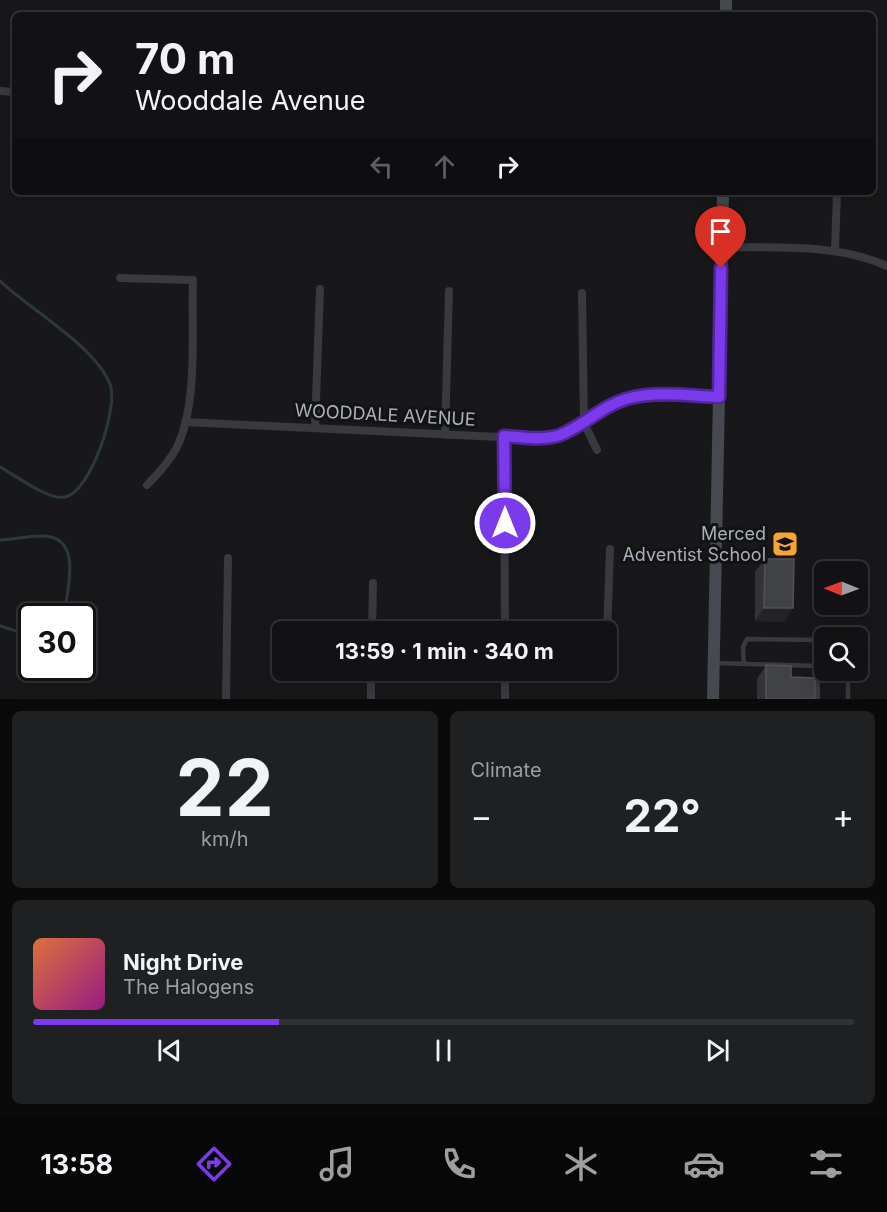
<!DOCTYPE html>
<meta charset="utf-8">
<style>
:root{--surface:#121214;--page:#1f2022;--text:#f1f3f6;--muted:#9c9ea0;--line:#313234;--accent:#7c3aed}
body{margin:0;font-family:Inter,sans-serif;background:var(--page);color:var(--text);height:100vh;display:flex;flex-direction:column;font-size:22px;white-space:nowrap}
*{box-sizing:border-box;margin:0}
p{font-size:20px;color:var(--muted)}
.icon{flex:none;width:33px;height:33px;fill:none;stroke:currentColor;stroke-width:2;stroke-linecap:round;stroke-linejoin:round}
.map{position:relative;height:699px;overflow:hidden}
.drawer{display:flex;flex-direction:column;gap:12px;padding:12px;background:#0a0a0b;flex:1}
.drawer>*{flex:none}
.top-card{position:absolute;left:12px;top:12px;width:864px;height:183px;border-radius:9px;box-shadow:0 3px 15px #0003,0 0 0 2px var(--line);background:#121214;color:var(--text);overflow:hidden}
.needle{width:39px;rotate:271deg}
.controls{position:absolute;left:814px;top:561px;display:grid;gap:12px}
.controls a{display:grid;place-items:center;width:54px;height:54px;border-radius:9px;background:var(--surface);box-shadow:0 3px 15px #0003,0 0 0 2px var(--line);font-size:30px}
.speed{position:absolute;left:18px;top:603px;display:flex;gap:12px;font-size:30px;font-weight:700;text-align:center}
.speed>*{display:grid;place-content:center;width:78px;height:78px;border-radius:50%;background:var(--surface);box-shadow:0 3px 15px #0003,0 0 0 2px var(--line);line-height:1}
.speed .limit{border:3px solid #111;border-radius:9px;background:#fff;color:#111}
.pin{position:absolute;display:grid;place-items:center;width:51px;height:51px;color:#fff;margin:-62px -26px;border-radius:50% 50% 50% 0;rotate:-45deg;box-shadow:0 0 6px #0007}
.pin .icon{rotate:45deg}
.me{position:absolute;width:66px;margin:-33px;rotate:0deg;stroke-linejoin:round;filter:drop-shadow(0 0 4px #0008)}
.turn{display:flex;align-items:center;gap:21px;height:126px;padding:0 24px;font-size:27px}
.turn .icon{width:78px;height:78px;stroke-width:2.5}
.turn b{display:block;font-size:42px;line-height:51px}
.lanes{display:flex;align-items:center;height:57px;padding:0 24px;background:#0003;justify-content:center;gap:30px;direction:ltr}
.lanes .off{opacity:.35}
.big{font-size:45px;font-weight:700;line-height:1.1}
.drawer .widget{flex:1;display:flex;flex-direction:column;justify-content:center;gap:9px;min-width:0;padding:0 21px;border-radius:9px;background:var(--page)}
.drawer .dial{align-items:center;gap:0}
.dial b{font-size:78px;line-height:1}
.song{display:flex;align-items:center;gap:18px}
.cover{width:72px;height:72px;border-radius:9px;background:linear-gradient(135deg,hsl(20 70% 55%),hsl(310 70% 35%))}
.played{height:6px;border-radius:3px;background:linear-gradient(90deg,var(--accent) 30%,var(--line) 30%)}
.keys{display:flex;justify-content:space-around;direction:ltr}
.heat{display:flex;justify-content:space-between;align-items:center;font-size:33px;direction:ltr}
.drawer .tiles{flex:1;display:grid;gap:12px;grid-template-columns:1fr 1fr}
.widget:last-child{grid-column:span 2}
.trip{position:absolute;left:272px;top:621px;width:345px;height:60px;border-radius:9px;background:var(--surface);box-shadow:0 3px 15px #0003,0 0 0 2px var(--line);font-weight:700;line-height:60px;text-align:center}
.dock{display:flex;height:96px;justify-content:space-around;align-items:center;background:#070708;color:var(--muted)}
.dock .icon{width:42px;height:42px}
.dock .active{color:var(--accent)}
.dock b{font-size:27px;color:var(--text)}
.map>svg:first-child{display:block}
</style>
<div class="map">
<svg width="887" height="699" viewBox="0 0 887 699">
<rect width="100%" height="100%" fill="#18181a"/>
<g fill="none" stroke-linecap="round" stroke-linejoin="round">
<path stroke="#2d383e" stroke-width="3" d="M0,281C29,309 94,345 110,384C119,406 91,492 65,497C49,501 15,475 0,467
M0,540C14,539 28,536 42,536C84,536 67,590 64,616
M0,626L32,636"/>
<path stroke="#383a3f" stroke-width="4.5" d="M716,663L817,666L818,699
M744,664L743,647L747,639L825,640
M817,666L823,640
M848,699V670"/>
<path stroke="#383a3f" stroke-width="8" d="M0,91L15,92
M721,247C777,248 835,243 887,266
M835,250L837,192
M120,278L193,280C191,329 199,404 176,449C168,463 158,474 147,485
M582,293L584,423L597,450
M185,422L542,439C577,431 599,405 630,398C658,391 690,396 719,397
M315,428L320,289
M445,435L449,291
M504,436L505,632
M372,632L373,583
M606,662L610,549
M226,699L228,558
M371,699V670
M505,699V670"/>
<path stroke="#46494f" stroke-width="12" d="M726,15V0
M713,699L723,192"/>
</g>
<path fill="#343438" d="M765,559L784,622L755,621V572Z
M766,665L791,677L815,699H757V679Z"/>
<path fill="#232326" d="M764,608H793L784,622L755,621Z"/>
<path fill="#404246" stroke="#515358" stroke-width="1.5" d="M765,559H794L793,608H764Z
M766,665L791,666V677L815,678V699H766Z"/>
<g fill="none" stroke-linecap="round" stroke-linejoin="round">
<defs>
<path id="route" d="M505,523L504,436C522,437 542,441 560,435C584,426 604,404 630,398C658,391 690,396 719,397L721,268"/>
</defs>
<use href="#route" stroke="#51269a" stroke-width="15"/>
<use href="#route" stroke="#7c3aed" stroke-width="10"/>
</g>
<defs>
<symbol id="school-square" viewBox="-11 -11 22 22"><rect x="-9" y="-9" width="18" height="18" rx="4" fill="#f7a532" stroke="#131315"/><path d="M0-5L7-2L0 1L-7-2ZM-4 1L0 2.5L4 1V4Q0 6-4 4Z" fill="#111"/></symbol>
</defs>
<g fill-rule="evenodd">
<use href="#school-square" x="770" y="529" width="30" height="30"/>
</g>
<g text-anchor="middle" stroke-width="6" stroke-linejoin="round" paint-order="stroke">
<g font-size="18" fill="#a9b0ba" stroke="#131315">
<text transform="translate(385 415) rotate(3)" y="6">WOODDALE AVENUE</text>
</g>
<g font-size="18" fill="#a9b0ba" stroke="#131315" text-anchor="end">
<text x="766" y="540">Merced<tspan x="766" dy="21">Adventist School</tspan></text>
</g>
</g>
</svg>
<div class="controls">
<a><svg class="needle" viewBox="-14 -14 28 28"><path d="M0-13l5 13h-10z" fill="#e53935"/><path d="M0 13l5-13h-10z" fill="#9c9ea0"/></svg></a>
<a><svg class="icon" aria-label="search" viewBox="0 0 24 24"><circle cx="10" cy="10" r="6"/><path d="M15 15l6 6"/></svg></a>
</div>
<div class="speed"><div class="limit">30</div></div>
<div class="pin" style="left:721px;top:268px;background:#d93025"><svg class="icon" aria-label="arrive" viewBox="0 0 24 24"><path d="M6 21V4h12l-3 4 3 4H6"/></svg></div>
<svg class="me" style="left:505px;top:523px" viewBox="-20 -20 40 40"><circle r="17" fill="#7c3aed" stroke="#fff" stroke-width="3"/><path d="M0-11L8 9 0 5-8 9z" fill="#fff"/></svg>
<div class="trip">13:59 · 1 min · 340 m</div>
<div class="top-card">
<div class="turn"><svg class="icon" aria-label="right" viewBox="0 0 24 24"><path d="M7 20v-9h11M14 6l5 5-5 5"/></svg><div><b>70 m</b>Wooddale Avenue</div></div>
<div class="lanes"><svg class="icon off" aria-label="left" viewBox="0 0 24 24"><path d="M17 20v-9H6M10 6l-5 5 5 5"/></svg><svg class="icon off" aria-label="ahead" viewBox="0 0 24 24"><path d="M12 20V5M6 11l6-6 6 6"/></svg><svg class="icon" aria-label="right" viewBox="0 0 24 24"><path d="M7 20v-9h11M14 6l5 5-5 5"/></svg></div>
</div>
</div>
<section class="drawer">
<div class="tiles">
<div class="widget dial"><b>22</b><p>km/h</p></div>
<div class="widget"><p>Climate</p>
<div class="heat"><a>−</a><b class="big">22°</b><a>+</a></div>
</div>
<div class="widget">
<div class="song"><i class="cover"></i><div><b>Night Drive</b><p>The Halogens</p></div></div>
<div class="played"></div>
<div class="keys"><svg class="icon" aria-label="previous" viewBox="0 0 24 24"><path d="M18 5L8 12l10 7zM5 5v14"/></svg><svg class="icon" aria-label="pause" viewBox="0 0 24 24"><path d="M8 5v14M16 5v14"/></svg><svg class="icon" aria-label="next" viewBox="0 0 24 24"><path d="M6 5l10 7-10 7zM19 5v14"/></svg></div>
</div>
</div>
</section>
<nav class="dock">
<b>13:58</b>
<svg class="icon active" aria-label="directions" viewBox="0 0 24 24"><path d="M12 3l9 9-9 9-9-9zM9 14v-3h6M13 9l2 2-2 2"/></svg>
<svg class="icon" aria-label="music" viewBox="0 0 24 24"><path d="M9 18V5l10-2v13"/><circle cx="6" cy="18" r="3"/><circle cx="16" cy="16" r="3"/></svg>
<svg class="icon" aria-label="phone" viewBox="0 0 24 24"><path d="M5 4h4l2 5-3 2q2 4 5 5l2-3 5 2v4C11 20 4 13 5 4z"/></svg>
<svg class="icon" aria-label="climate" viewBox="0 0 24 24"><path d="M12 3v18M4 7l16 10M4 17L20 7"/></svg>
<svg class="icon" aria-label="car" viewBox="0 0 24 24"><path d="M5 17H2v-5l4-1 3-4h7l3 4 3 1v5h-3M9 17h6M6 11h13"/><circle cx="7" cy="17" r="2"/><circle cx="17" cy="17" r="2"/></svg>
<svg class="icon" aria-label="filters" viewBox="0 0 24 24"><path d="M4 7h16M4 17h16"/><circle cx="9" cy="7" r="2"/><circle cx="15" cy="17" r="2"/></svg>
</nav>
